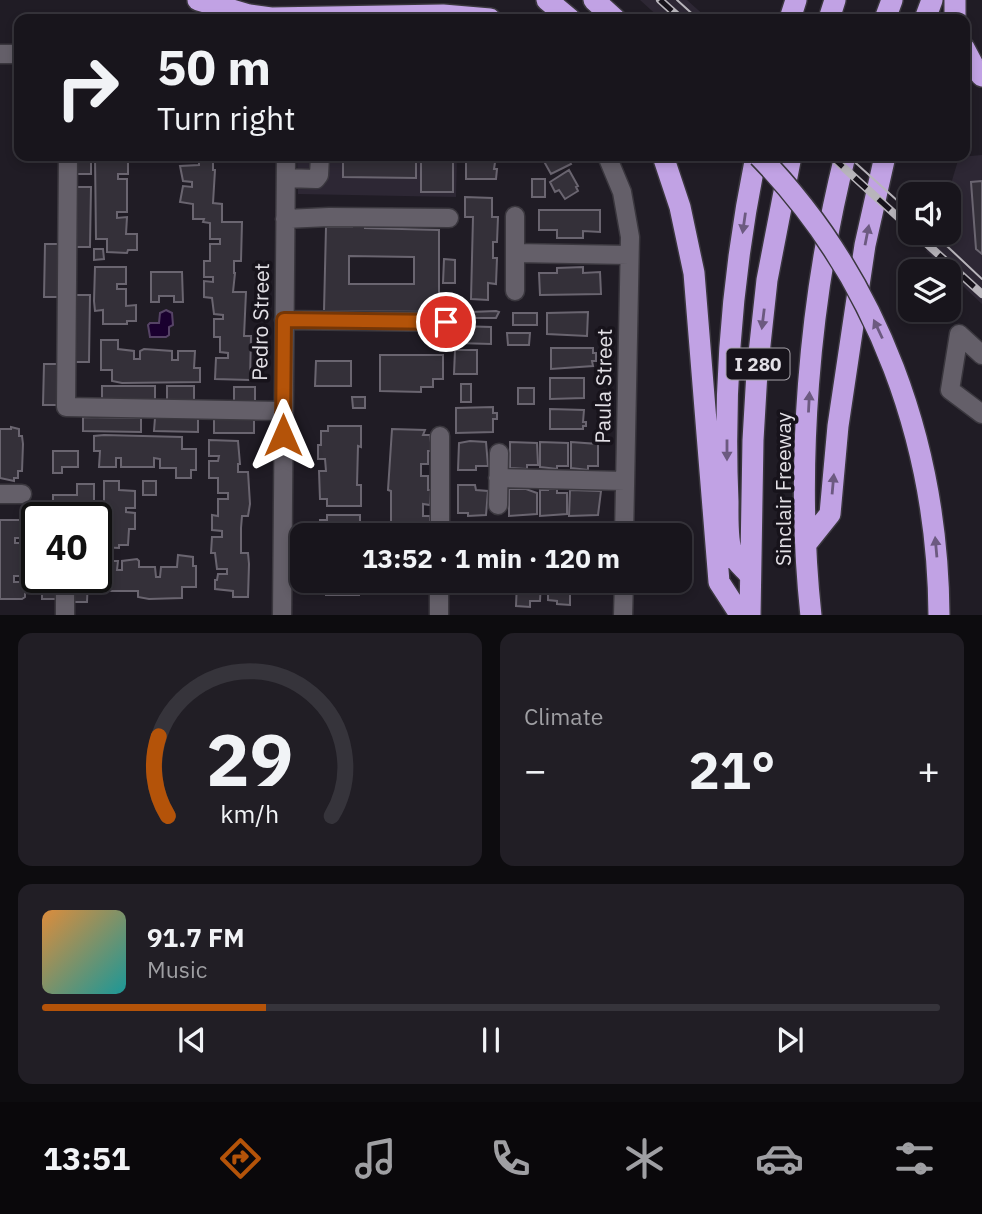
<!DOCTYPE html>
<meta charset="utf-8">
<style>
:root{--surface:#18151c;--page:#211e25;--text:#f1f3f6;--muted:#9f9fa3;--line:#36343b;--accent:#b45309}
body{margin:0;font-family:"IBM Plex Sans",sans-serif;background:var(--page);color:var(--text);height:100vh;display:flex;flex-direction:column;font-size:26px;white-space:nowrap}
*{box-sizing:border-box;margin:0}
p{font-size:23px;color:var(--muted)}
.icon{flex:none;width:38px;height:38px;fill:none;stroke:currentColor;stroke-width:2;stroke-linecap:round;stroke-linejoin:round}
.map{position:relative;height:615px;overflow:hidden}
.panel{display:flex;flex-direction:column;gap:18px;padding:18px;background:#0d0c0f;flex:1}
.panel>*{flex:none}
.hud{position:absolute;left:14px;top:14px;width:956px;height:147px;border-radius:14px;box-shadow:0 4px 10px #0003,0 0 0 2px var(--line);background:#18151c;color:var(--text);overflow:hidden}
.buttons{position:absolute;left:898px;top:182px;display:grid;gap:14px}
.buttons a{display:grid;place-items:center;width:63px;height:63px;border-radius:14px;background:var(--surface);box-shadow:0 4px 10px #0003,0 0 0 2px var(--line);font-size:35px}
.speed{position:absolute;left:21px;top:502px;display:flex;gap:14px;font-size:35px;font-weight:700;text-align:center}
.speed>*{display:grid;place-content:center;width:91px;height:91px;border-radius:50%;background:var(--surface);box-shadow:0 4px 10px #0003,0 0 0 2px var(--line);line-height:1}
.speed .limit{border:4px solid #111;border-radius:10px;background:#fff;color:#111}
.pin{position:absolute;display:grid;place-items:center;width:60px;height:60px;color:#fff;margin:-30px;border:4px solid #fff;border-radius:50%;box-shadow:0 2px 7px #0007}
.me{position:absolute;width:77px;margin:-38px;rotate:0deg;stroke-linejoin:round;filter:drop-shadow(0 0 5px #0008)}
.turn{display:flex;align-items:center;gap:24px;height:147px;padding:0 28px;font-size:32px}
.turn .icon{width:91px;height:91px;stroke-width:2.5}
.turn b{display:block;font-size:49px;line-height:60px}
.big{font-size:52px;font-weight:700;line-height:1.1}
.panel .widget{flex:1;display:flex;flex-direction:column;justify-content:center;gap:10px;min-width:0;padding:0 24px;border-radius:14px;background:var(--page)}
.panel .dial{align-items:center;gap:0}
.dial svg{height:182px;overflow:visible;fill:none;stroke:var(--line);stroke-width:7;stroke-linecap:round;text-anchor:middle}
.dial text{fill:var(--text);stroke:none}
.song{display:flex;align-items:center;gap:21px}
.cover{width:84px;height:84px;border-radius:10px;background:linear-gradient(135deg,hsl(30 70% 55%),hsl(180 70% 35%))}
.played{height:7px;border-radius:4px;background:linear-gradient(90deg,var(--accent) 25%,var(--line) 25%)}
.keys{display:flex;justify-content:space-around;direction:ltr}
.heat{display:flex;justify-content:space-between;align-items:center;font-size:38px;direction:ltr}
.panel .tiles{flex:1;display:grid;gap:18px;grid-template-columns:1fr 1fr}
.widget:last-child{grid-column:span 2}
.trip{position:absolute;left:290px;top:523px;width:402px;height:70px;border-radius:14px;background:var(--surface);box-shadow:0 4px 10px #0003,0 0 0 2px var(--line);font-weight:700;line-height:70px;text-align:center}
.dock{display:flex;height:112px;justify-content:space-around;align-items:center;background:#0a080b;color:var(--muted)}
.dock .icon{width:49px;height:49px}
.dock .current{color:var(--accent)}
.dock b{font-size:32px;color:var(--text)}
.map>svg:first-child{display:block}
</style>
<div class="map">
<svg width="982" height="616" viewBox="0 0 982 616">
<rect width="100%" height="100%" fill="#201c25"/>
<path fill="#2d2734" d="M640,0H687L708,19H661Z
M982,155V304L926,251L936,233H948V194L959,157Z
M297,156H457L456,197L298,194Z"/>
<path fill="#1a002f" stroke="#564366" stroke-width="2" d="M166,310L172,313L173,325L169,327V335L166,337H150L148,325L150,323H159L160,313Z"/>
<path fill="#343039" stroke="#6a6570" stroke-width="2" fill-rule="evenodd" d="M77,156H91V174H77Z
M343,156H416V178L343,177Z
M421,156H453V192H421Z
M466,156H496L494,169H497L496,179H466Z
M541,156H566L571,164L551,174Z
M95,157H128V174H118V179H127V212H117V218L127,217L126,234H137V250H128L127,253L107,252V239H96Z
M199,160H213V170H215L213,203L222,204V222H242L241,261H234V273H235L233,292H246L244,336H251L250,380L215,379L216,358H228V353L220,352V337H214V319H223V315L214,314L212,298L204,297V281L213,282V277H204V261H210V244H220V239H210V223L203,222L204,219H193V204L180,202L183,186L192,187V182L183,181L180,166L199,165Z
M569,170L578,186L576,187L578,191L565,199L559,190L555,192L550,182Z
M532,179H545V197H532Z
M982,181V254L976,249L971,182Z
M77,187H91L90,247H76Z
M465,197L492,198V217H498L497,242H493V258H497L496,284L488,283V300L471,299L473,217H465Z
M539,210H600V232L583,231V238H557V230H539Z
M352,225H365V228L439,230V312L324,311L326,227H352ZM349,256L414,257V284H349Z
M45,244H59V297H44Z
M94,249H103L104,259L94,260Z
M444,259L455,260V283H443Z
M95,267H126V284H117V289H126V306L136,305V321H127V324H103V310L95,311L94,301Z
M583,267V273L600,272L601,294L540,295L539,273H557V268Z
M151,272H182L183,302H174V296H159V302H151Z
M76,295H90L89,362H75Z
M455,310H468V319H455Z
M496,311L499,312L496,318H471V312Z
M588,312L587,336L547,334V313Z
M513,313H537V325H513Z
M457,326L491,327V344L457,343L455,341V329H457Z
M507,333H530L529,345H508Z
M101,340H118V349L134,351V359H140V351L144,349L172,351V360H178V351H195L194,368H200V382L122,383L112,381V370H101Z
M551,348H593V353H596V361H592L593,366L551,369Z
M455,350H477V374H454Z
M380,355H443V379H433V387H421V392L380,391Z
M316,361H351V386H315Z
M44,364H58V405H43Z
M550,378H584V398L550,399Z
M461,384H471V402H461Z
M102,386H155V401L102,400Z
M167,386H194V401H167Z
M234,387H255V401H234Z
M518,388H534V404H518Z
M352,397H365V408H353Z
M493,407V413H497V419H493V432L456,433V408Z
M550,409L584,410L583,422H586V426H583V429H550Z
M83,417L141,418V432L83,431Z
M155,418H198V432L154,431Z
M214,418H254V433H214Z
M328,426H361V447L358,446L357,485H361V506H327V499H320L319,471H326L325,459H318V445H321V431H328Z
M11,427L19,429V436H22L23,444L22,471H18V478H14V481L0,478V429H11Z
M392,429L425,430L423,435H430L432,451H428V464H421V476H428V490H431L430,505L423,504V516H430V531H427V536H388L387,529H391V491L388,490Z
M104,435L182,437V449H196V470H191V478H176V468H160V459L154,458V467H121V458H116V467H99L100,451H94V436Z
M209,440L238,441L240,464H238V472H248L250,504L248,516H242L241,528V553H248L249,564L248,597H233V591L215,589V580H217L218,574H227V569H217L215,553H211L212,537H222V531L212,530V515L218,516V499H228V493H218V478H209V461H218L219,456H209Z
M470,441L486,442L488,466H476V470H458L459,443Z
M510,442L537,443L538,465H527V469L510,468Z
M540,442L568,443V466H557V469L540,467Z
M571,442L598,444V466H588V470L571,468Z
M53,451H78V467H62V473H53Z
M104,481H119V490L135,491V508H126V512L135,513V529H129L128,545H119V548L98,547V529H104Z
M143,481H156V495H143Z
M77,484H94V515L53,514V495H77Z
M458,485H475L476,490L488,491L486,515L468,516V513H458Z
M509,489H526L537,493V514L509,516Z
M548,489H557V493H567V514L540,516V490H548Z
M570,490L601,491L598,515L569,516Z
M327,515H360V536H318L320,534V520H327Z
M0,520H26L25,538H15V543H25V551L23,553H25V576H14V582H25V597L22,599H0Z
M457,523H473V536H457Z
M178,555L193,557V566H196V587H182V598L149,599L138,597V591H95V578L96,573L102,574V561H118L117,570H122V561L137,559L139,561V567H155L156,577H160L161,567H177Z
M42,578H56V599H42Z
M73,578H88L87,602H73Z
M320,581H359V595H326V588H319Z
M390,581H429V585H422L423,591H389Z
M462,581H494V594L462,593Z
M517,581H541L540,601H530V607L516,606Z
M548,581H570V605L557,604V601L548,600Z"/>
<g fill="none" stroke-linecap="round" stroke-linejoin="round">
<defs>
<path id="minor" d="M0,54H19
M68,156L66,407L283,411
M607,156L622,192L630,237L624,536
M286,178L316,179L319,175L320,156
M285,219L329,217L449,218
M515,253L629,255
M515,291V216
M284,320L446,322
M982,355L959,334L950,390L982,414
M498,478L625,481
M0,494H22
M498,505L499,453
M440,536V436
M65,578V616
M282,616L286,156
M439,616V581
M623,616L624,581"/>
<path id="highway" d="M198,0L249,15L271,18L443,15L490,19
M547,0L570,19
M594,0L615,19
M955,0V19
M790,19L796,0
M829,19L835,0
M885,19L892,0
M925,19L932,0
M964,48L973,65L982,76
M663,156L680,207L694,273L719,582L741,616
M806,544L830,514L838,426L865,245L885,156
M750,575C745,569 736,562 733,555C727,544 728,515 728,502C723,387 733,268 756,156
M750,616L753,440L757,372L767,280L791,156
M811,616C795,468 809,299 845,156"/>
</defs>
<use href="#minor" stroke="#3a373e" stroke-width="21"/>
<use href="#highway" stroke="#3a373e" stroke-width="24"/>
<use href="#minor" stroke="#645f69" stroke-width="18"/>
<use href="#highway" stroke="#c1a2e4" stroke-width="21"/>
<path stroke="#b8b5bb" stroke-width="2" d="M677,0L698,19
M848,156L910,212
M933,233L982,279"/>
<defs>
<path id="rail" d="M660,0L681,19
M831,156L910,228
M915,233L982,294"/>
</defs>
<use href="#rail" stroke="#b8b5bb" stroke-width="8"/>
<use href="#rail" stroke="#17131b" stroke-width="5" stroke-dasharray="16" stroke-linecap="butt"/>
<defs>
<path id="highway-bridge" d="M759,156C879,279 938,445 939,616"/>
</defs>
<use href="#highway-bridge" stroke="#3a373e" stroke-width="24" stroke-linecap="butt"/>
<use href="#highway-bridge" stroke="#c1a2e4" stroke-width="21"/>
</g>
<defs><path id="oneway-solid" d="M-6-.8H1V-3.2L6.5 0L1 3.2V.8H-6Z" transform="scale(1.75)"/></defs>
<g fill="#6c5a80">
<use href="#oneway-solid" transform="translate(744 223) rotate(98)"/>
<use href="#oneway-solid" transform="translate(867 235) rotate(-79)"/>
<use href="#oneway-solid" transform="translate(763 319) rotate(97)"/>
<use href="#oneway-solid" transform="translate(878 329) rotate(-115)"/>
<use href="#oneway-solid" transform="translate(809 402) rotate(-87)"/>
<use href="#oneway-solid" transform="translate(727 450) rotate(90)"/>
<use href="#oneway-solid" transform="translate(833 484) rotate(-85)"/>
<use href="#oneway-solid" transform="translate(936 547) rotate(-95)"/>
</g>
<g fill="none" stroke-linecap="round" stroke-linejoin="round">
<defs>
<path id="route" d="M283,435L284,320L446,322"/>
</defs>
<use href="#route" stroke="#753606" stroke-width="18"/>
<use href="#route" stroke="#b45309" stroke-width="12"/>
</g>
<g text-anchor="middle" stroke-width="7" stroke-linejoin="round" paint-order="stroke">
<rect fill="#17131b" stroke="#a6a2a9" stroke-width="2" x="726.5" y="348.5" width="63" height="31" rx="5"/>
<g font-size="19" font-weight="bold" fill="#e3e0e6">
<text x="758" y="371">I 280</text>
</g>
<g font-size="21" fill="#e3e0e6" stroke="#17131b">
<text transform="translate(261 322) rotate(-89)" y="7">Pedro Street</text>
<text transform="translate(604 386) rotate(-89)" y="7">Paula Street</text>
<text transform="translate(784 489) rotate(-90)" y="7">Sinclair Freeway</text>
</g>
</g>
</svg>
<div class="buttons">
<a><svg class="icon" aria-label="sound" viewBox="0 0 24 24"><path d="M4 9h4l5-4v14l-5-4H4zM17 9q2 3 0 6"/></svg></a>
<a><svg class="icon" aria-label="layers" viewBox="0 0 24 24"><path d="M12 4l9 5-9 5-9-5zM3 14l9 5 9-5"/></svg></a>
</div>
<div class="speed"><div class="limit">40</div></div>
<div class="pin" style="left:446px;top:322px;background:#d93025"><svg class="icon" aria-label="arrive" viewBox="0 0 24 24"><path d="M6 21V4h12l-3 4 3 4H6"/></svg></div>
<svg class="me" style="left:283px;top:435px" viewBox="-20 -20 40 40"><path d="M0-17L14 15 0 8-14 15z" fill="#b45309" stroke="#fff" stroke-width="4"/></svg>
<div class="trip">13:52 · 1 min · 120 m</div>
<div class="hud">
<div class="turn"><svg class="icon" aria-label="right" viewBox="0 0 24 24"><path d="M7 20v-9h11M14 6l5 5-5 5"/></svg><div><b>50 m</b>Turn right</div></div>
</div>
</div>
<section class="panel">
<div class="tiles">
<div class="widget dial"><svg viewBox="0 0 100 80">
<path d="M14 69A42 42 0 1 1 86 69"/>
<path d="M14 69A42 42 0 0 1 10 34" stroke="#b45309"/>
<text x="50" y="56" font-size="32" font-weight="700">29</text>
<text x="50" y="72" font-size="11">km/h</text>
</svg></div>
<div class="widget"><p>Climate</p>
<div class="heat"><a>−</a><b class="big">21°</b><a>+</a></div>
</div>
<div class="widget">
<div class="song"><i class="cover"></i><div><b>91.7 FM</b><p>Music</p></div></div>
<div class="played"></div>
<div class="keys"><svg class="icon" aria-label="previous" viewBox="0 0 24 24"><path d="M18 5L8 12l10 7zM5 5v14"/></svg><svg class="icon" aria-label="pause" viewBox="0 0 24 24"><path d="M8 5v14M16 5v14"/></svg><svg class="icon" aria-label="next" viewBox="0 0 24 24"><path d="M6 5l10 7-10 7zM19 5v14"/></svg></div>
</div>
</div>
</section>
<nav class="dock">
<b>13:51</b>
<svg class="icon current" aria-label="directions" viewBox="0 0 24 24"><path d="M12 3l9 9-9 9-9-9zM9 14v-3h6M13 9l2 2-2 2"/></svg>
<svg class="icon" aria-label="music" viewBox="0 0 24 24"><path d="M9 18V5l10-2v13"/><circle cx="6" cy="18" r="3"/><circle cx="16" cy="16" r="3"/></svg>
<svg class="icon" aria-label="phone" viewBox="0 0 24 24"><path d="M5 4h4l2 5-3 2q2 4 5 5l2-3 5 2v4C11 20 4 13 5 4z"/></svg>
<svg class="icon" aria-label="climate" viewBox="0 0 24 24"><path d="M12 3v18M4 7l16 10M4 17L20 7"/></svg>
<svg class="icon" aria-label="car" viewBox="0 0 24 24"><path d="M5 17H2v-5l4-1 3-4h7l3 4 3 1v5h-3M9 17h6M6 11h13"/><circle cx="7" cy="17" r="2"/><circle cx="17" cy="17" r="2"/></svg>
<svg class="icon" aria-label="filters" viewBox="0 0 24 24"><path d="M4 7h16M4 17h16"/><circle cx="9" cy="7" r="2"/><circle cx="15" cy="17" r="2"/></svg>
</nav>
